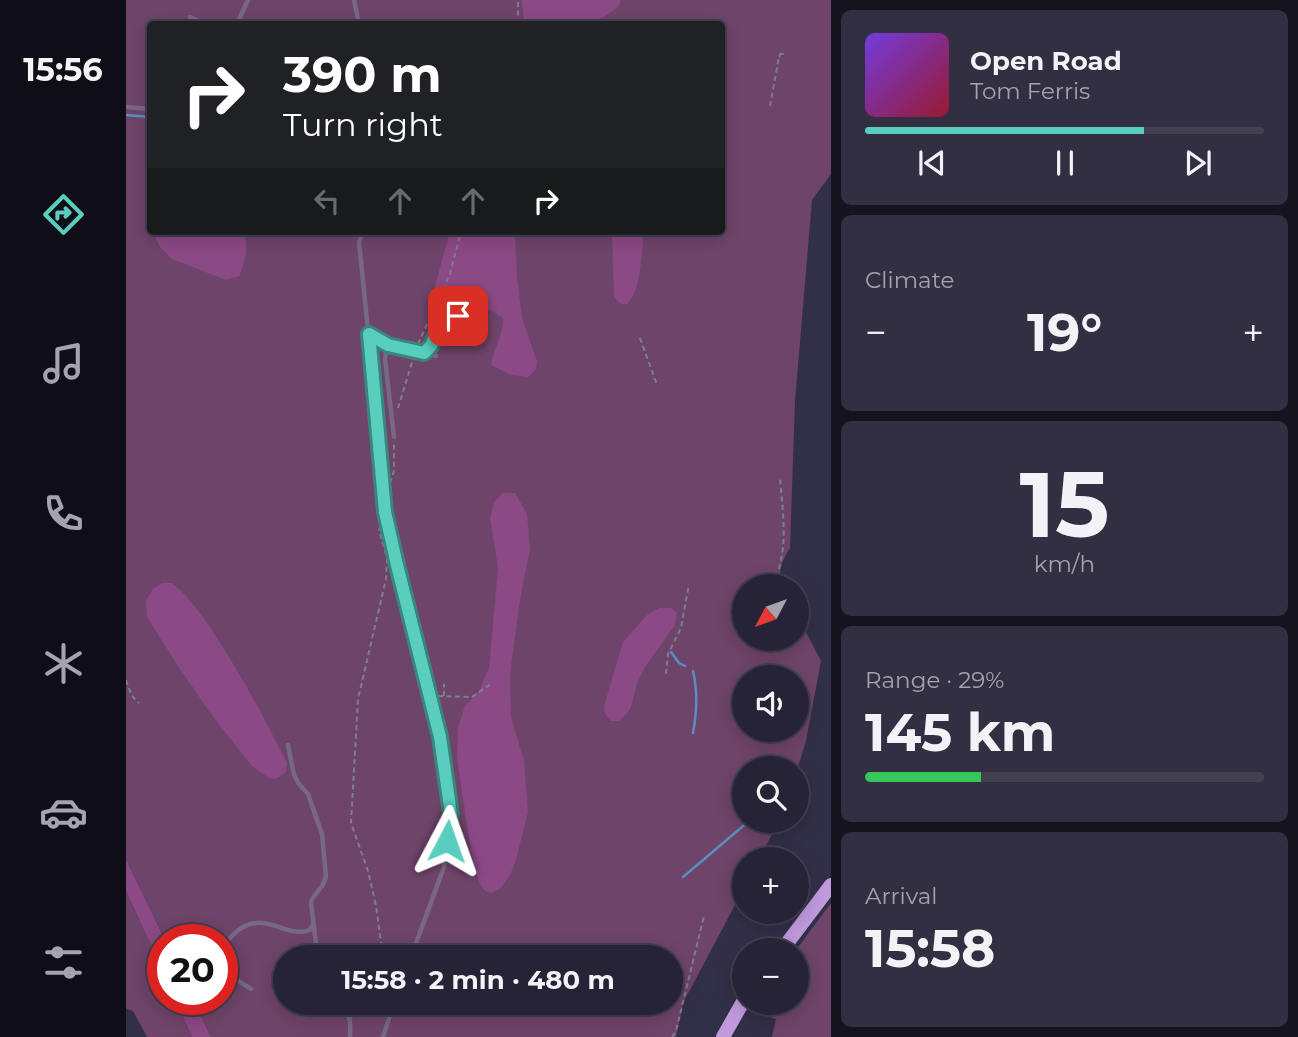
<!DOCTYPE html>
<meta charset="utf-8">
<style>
:root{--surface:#262336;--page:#322f42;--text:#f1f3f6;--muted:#a4a4ad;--line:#424051;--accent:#59cebf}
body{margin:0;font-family:Montserrat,sans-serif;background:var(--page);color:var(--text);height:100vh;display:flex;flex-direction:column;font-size:26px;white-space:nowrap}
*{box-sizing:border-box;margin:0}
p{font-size:23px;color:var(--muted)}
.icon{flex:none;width:38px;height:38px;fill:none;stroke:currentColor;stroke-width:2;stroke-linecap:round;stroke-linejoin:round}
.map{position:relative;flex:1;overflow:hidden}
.side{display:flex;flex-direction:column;gap:10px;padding:10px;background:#15131e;width:467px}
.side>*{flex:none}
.top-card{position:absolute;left:21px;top:21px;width:578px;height:214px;border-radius:7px;box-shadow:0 4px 18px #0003,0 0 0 2px var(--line);background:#202124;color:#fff;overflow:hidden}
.needle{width:46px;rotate:229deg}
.tools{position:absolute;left:606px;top:574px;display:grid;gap:14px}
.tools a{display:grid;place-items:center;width:77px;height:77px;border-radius:50%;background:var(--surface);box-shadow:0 4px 18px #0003,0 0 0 2px var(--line);font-size:35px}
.speed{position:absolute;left:21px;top:924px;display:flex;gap:14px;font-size:35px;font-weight:700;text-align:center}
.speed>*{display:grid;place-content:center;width:91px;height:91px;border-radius:50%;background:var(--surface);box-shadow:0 4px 18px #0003,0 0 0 2px var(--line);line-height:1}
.speed .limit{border:10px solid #d22;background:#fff;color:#111}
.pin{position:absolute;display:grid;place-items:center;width:60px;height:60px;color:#fff;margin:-30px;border-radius:14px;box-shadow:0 4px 10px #0006}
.me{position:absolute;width:77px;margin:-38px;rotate:4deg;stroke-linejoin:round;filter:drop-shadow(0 0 5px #0008)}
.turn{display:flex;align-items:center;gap:24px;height:147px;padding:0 21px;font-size:32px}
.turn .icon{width:91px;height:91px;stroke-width:2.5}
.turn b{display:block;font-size:49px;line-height:60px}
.lanes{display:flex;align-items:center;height:66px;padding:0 21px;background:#0003;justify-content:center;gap:35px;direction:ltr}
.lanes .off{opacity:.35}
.big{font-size:52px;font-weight:700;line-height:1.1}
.side .card{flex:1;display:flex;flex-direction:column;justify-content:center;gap:10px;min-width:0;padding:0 24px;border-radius:10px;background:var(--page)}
.side .dial{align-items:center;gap:0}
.dial b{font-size:91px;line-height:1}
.song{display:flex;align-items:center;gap:21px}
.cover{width:84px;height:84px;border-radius:10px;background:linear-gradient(135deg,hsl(260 70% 55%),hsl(350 70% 35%))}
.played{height:7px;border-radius:4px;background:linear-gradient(90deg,var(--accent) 70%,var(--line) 70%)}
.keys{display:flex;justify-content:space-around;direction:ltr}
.heat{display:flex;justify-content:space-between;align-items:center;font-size:38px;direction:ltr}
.charge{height:10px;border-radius:5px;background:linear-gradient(90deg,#34c759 29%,var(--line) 0)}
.trip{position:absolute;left:147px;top:945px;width:410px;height:70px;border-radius:35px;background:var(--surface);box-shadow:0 4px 18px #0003,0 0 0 2px var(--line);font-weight:700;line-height:70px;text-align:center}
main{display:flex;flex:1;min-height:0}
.dock{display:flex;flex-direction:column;width:126px;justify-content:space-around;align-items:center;background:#0f0e16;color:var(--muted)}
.dock .icon{width:49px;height:49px}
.dock .active{color:var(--accent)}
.dock b{font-size:32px;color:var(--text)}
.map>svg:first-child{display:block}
</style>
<main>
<nav class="dock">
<b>15:56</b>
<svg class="icon active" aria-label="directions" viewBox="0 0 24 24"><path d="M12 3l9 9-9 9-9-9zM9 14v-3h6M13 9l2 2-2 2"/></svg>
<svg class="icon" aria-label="music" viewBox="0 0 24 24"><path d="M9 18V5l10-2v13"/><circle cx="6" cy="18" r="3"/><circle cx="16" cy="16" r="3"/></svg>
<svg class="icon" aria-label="phone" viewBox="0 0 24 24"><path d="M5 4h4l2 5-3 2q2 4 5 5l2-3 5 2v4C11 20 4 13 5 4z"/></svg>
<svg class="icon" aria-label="climate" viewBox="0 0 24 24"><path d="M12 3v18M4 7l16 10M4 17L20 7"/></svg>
<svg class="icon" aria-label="car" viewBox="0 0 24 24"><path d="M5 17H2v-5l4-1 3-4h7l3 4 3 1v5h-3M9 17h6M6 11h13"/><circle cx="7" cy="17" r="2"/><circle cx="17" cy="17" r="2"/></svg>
<svg class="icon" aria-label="filters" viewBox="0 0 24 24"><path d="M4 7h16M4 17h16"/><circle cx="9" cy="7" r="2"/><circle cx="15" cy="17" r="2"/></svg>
</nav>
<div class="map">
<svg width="705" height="1037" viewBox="0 0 705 1037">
<rect width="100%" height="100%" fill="#322f48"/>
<path fill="#6f446a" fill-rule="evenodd" d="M0,0H705V174L686,200L669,401L664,548C656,561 651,571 657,586H618V639H670V613L695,661L680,741L670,773V768H618V821H653L633,859H618V888L557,1003L550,1037H85L67,999H96V940H39L0,859ZM24,24H595V231H24ZM618,677H670V730H618ZM159,957H544V1003H159Z
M0,891L37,972V999H49L66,1037H21L7,1011L1,1009L0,1007Z
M705,903V1037H646L650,1019L626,1011L632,1003H670V950Z"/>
<path fill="#8b4985" d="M396,0H495L492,7L478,17L463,23L432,21L424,24H401L398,22Z
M26,231H118C122,247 120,261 113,276L100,280L46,259L34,247Z
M324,231H389L391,278L396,318L411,361L410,369L402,377L385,375L365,365C368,348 377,335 377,318L365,310L327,309L314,300L309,286Z
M486,231H518C515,252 516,290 501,304C494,305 492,302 488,296Z
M377,493H389L401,514L404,549L394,600L384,673L385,717L398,761L402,812L390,860L384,875L375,888L366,893L359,891L354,884L346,857L331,759L332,727L339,706L353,691L363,668L372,568L364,518L368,502Z
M36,583H46C66,599 80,621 94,643C119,681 140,722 161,763L160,772L150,779L143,778L126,766L85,714L50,663L21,617L20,600L27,589Z
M533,608H545L551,613L549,625L519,667L511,683L505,707L500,715L493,721H485L479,714L478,706L497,642L521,615Z
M0,859L39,940H37V972L0,891Z
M49,999H67L85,1037H66Z"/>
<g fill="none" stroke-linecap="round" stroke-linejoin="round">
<path stroke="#598fbe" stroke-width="2.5" d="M0,115L24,117
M545,652L553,663L559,666
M567,733C571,712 572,692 567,671
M657,768V767
M557,877L623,821"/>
<path stroke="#7f7d91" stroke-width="2" stroke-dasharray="5 3.5" stroke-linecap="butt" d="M392,24V0
M644,106L653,57L654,54H657L653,57
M514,338L531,385
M292,344L324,274L335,231
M272,408L288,356
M264,483L268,471V444
M255,526L253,530L261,558L260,579L232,699L225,823L242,871L250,906L257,957
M653,586C650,572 656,561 657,547C659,525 656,501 654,479
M540,674L542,654L555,628L563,584
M0,680C3,689 5,697 13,703
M312,696L346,697L365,684
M318,696V684
M546,1037L550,1031L578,916"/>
<path stroke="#796788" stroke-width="4.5" d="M228,0L233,24
M64,17L80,24
M111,24L122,0
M0,107L24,109
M237,231L233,242L254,448L259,512L271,565L314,737L325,814L318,867L285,957
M243,334L262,345L298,353L305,346L315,323L332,316L351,319
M261,344L259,359L268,437
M299,353L310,356
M162,745L168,775L173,784L182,794L196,834L200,877L196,886L186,899L185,903L191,951L194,957
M125,989C116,983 104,977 100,967C90,948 111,924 130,923C149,921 165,937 184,930L187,924
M219,1003C224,1014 225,1025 224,1037
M257,1037L268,1003"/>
<path stroke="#bf9adc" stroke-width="14" d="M656,950L705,885
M597,1037L618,1000"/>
</g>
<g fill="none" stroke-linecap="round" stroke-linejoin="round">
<defs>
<path id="route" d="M321,841L325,814L314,737L271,565L259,512L243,334L262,345L298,353L305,346L315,323L332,316"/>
</defs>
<use href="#route" stroke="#3a867c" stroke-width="18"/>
<use href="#route" stroke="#59cebf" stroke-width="12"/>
</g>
</svg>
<div class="tools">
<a><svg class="needle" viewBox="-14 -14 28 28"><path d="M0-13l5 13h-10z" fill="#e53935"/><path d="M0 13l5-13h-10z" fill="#a4a4ad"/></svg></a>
<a><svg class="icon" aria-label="sound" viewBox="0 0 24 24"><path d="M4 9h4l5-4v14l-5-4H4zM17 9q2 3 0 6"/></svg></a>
<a><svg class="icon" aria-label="search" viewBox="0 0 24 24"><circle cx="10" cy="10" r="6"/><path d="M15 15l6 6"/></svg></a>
<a>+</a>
<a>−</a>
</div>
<div class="speed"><div class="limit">20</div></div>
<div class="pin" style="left:332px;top:316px;background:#d93025"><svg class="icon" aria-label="arrive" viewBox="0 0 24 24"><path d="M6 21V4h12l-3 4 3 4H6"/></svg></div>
<svg class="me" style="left:321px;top:841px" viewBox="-20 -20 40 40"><path d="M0-17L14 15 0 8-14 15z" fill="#59cebf" stroke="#fff" stroke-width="4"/></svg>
<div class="trip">15:58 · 2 min · 480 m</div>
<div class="top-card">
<div class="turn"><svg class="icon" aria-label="right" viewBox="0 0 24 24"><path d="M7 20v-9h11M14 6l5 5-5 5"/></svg><div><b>390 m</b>Turn right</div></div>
<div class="lanes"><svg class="icon off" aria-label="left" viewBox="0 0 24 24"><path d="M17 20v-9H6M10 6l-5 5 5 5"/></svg><svg class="icon off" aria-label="ahead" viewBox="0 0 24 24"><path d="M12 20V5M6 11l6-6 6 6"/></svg><svg class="icon off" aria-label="ahead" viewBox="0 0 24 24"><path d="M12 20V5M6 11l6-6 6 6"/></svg><svg class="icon" aria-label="right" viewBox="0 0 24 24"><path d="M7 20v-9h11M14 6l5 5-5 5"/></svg></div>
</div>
</div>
<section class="side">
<div class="card">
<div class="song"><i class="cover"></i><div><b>Open Road</b><p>Tom Ferris</p></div></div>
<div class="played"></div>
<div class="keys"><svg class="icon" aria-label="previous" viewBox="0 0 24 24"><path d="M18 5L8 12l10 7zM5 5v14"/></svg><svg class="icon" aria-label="pause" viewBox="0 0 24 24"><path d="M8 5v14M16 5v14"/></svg><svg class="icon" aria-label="next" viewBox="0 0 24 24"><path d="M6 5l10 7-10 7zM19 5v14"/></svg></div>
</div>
<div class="card"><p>Climate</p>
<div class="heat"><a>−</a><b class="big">19°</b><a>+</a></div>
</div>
<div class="card dial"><b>15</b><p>km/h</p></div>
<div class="card"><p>Range · 29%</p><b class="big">145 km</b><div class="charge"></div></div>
<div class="card"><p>Arrival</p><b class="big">15:58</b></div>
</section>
</main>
